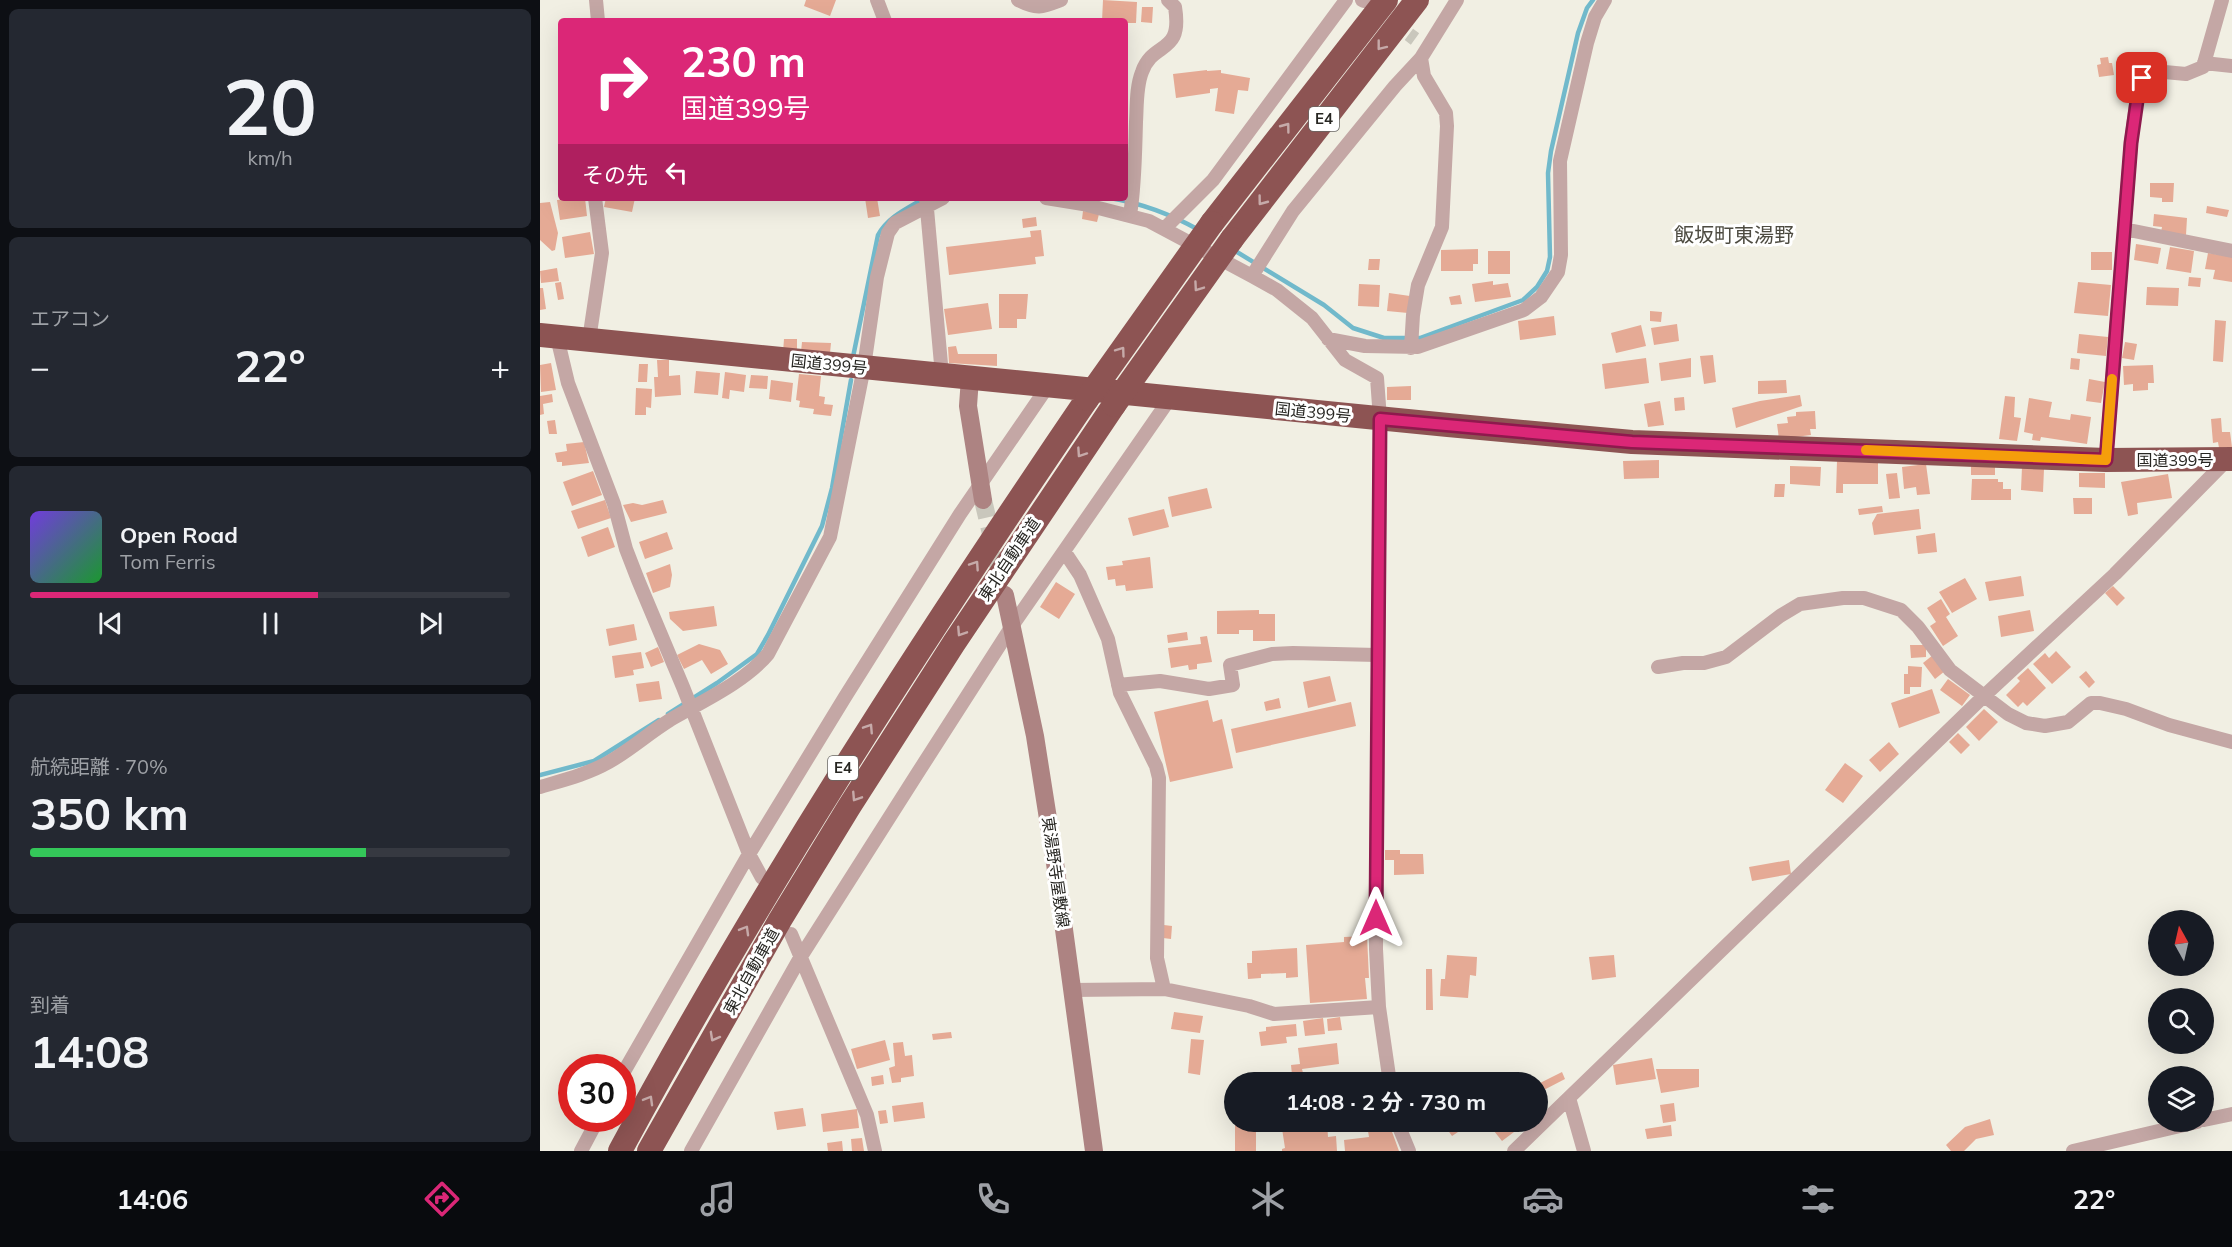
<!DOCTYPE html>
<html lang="ja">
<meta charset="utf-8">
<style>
:root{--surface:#171b24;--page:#242831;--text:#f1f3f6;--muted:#9ea1a6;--line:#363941;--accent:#db2777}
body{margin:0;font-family:Mulish,"Noto Sans JP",sans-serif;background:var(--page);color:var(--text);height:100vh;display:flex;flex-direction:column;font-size:22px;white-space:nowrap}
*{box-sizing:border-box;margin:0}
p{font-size:20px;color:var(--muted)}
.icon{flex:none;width:33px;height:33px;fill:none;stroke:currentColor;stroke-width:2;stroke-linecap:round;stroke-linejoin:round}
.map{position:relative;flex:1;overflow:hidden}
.details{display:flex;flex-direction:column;gap:9px;padding:9px;background:#0d0f14;width:540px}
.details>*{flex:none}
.top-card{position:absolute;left:18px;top:18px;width:570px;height:183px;border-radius:6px;box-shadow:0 6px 24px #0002;background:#db2777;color:#fff;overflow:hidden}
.needle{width:39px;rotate:352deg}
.tools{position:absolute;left:1608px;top:910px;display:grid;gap:12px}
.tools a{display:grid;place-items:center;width:66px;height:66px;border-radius:50%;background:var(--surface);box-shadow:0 6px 24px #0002;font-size:30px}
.speed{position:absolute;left:18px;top:1054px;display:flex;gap:12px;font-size:30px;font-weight:700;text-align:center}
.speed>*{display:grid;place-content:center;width:78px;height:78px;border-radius:50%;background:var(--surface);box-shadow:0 6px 24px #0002;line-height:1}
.speed .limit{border:9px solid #d22;background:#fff;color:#111}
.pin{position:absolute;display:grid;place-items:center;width:51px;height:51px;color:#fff;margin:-26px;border-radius:12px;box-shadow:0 3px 9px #0006}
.me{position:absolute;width:66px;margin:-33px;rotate:0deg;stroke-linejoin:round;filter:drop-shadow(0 0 4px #0008)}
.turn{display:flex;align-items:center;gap:21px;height:126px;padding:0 24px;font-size:27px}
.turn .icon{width:78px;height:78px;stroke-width:2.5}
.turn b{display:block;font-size:42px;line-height:51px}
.then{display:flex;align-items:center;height:57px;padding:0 24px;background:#0003;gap:12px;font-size:22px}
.big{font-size:45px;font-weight:700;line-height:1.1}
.details .card{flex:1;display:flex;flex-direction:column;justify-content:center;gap:9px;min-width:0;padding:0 21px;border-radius:9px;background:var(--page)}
.details .dial{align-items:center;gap:0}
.dial b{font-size:78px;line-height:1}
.song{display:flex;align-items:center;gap:18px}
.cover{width:72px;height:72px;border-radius:9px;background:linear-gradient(135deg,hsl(260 70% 55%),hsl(130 70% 35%))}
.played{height:6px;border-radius:3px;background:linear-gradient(90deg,var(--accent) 60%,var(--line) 60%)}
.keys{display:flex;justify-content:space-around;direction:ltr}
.heat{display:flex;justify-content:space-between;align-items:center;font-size:33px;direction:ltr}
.charge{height:9px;border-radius:4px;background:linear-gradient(90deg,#34c759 70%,var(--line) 0)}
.trip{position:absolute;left:684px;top:1072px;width:324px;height:60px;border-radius:30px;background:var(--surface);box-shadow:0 6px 24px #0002;font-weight:700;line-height:60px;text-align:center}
.menu{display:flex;height:96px;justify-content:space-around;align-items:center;background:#090b0e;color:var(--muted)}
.menu .icon{width:42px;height:42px}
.menu .on{color:var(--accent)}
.menu b{font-size:27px;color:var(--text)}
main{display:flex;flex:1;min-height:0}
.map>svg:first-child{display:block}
</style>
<main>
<section class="details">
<div class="card dial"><b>20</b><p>km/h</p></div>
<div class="card"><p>エアコン</p>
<div class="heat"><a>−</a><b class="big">22°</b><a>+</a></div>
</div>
<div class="card">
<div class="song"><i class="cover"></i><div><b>Open Road</b><p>Tom Ferris</p></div></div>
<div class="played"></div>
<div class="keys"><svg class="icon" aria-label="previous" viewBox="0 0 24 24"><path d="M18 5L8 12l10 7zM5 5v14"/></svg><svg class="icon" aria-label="pause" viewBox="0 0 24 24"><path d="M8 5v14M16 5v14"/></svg><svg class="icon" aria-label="next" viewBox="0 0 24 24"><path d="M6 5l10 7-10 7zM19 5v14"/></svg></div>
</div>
<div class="card"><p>航続距離 · 70%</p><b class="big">350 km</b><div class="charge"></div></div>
<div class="card"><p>到着</p><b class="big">14:08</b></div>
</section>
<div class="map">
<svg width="1692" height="1151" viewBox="0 0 1692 1151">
<rect width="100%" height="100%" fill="#f1efe3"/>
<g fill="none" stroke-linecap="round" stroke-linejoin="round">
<path stroke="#71b9cb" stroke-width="4.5" d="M570,198C600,203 632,215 659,230
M692,249L784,305L813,328L844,338H880L983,300L997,287L1007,271L1010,257L1008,173L1011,151L1038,33L1047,8L1053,0
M313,357L338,235C348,217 366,209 383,199
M128,714L177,683L217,654L228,635L282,526L292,488L311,380
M0,775L54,761L119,720"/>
</g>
<path fill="#e5aa95" d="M266,0H296L290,16L264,6Z
M563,0L597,2L596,23H585V21H562Z
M602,7H613L612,23L601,22Z
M1568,57L1569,63H1572L1574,75L1559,77L1557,65L1561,64L1560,58Z
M667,70V71L681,70V73L710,78L708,91L698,90L694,114L675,111L678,88L670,89V93L636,98L633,74Z
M1610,183H1634L1633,202H1622V198L1610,197Z
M45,198L47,216L20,220L17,200Z
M66,198H95L92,212L64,207Z
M325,198H337L340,216L328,218Z
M10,202L18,233L15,250L12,251L0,240V203Z
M1667,206L1689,210L1687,217L1666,213Z
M543,211L559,214L557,222L542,219Z
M1614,214L1647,218L1646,235L1621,232L1622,227L1613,226Z
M496,217L497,226L483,228L482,219Z
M501,230L504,256L495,257L496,264L409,275L406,247L491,237L490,231Z
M50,232L54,254L25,258L22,237Z
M1596,244L1621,248L1618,264L1594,260Z
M1630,247L1654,251L1651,273L1626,269Z
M938,249V264H933V271H901V250Z
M948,251H970V274H948Z
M1551,252H1572V270H1551Z
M1668,253L1692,257V282L1673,279L1675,270L1665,269Z
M829,259H840L839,270H828Z
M17,268L19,281L1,283L0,271Z
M1649,277L1661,278L1660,287L1648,286Z
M953,281V285L968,283L971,297L935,302L932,284Z
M21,282L24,299L18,300L15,283Z
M1538,282L1571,285L1568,316L1534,313Z
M819,284L840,285L839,307L818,306Z
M1607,287L1639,288L1638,306L1606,305Z
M0,288H3L6,309L0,310Z
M849,293L870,296L868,313L847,311Z
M459,294H488L486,319H477V328H459Z
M920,295L922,304L911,305L909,297Z
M448,303L452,329L408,335L404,309Z
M1110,311L1122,312L1121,322L1110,321Z
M1014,316L1016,335L980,340L978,321Z
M1675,320L1686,321L1683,362L1673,361Z
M1137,324L1139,341L1114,345L1111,328Z
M1101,325L1106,346L1076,353L1071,333Z
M1539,334L1568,337L1566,356L1537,353Z
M244,339H257V352H243Z
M262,342L291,343L290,353L261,352Z
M1585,342L1597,344L1594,360L1582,358Z
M416,346L418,354H457V366L409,363L408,347Z
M1173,355L1176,382L1164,384L1160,356Z
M1106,358L1109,383L1065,389L1062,364Z
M1151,358V377L1121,381L1119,363Z
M1531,358L1540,359L1539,370L1530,369Z
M117,360H129V376L140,375L141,395L115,397L114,377H118Z
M11,363L16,390L1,392L0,365Z
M99,364H108L107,382H98Z
M1613,365L1614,383H1608V390L1593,391V384L1584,385L1583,366Z
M156,371L180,373L178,395L154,393Z
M185,372L206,375L204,392L190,390L189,399L182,398Z
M259,374L281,376L279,396L285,397L284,404L293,405L291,416L273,414L274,409L259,407L260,401L256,400Z
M211,375L228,376L227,389L209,388Z
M1549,379L1565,382L1561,403L1546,401Z
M231,380L253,383L251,402L229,399Z
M1246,380L1247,393L1218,394V381Z
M871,386V400H847V387Z
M96,388L112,389L111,408L106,407V415H95Z
M12,394L13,402L3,404L4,414L0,415V396Z
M1260,395L1262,406L1196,428L1192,408L1220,401Z
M1465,396L1475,397L1474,417L1481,418L1477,441L1459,439Z
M1144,397L1145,410L1135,411L1134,398Z
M1489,398L1512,402L1509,417L1530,420L1531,414L1551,417L1547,444L1501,437L1500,441L1492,440L1493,434L1484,432Z
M1120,401L1124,425L1108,427L1104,404Z
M1275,411L1276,429H1270L1271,435L1239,439L1237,424L1248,423L1247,417L1256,416V412Z
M1681,418L1682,432H1690L1692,447L1679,448L1678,442L1673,443L1671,419Z
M15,420L17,434H9L7,421Z
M44,442L49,463L22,466V462H17L15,453L27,451L26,444Z
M1119,460V478L1084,479L1083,461Z
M1297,461H1338V484H1303V493H1296Z
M1386,464L1390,494L1377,495L1376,487L1364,489L1362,467Z
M1431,465H1455V475H1431Z
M1250,466L1281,467L1280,486L1250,484Z
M1482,467L1504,469L1503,492L1481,490Z
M53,471L62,495L32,506L23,482Z
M1357,473L1360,498L1349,499L1346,474Z
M1539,473H1565V488L1539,487Z
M1628,474L1632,498L1597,503L1598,514L1588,516L1581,482Z
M1432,479H1458V482H1463V489H1471V500H1431Z
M1235,484H1245L1244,497H1234Z
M667,488L672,508L632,517L628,497Z
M1533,498H1552V514H1534Z
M65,500L71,518L38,529L31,511Z
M123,500L127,513L91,522L83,505L93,503L102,505Z
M1342,506L1343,512L1319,515L1318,509Z
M624,509L629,527L593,536L588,518Z
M1379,509L1381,529L1334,535L1332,523L1337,514Z
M68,527L75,547L48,557L41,537Z
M127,532L133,549L105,559L99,542Z
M1395,533L1397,552L1378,554L1376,536Z
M610,557L613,588L586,591L585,585L576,586L575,579L568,580L566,567L583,565L582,561Z
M130,564L132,575L130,587L113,593L106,573Z
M1481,576L1484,596L1449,601L1445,582Z
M1425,578L1437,599L1412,613L1399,592Z
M516,582L535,594L519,619L500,607Z
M1573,586L1585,598L1577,606L1565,593Z
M1401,599L1410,614L1406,617L1418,636L1403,646L1390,626L1396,622L1387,608Z
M174,606L177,626L143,631L130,619L129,612Z
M719,610V614H735V641H713V630H699V634H677V611Z
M1490,610L1494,631L1461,637L1458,616Z
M94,624L97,640L69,646L66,629Z
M647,632L648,640L628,643L627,635Z
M667,636L672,662L657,664V669L649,670L648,665L631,668L628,648L661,644L660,637Z
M159,644L180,650L188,664L171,674L162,660L144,669L137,655Z
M1370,645H1386V657L1371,658Z
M118,647L124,662L111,667L105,653Z
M1516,651L1531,667L1512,684L1493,664L1505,653L1509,658Z
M101,652L104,668L93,670L94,675L75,678L72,656Z
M1393,655L1405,671L1395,679L1383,663Z
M1368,666L1382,667L1381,687H1370V694H1364V674H1368Z
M1488,668L1506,688L1487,706L1483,702L1478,707L1466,695L1480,681L1477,678Z
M1546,671L1555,682L1549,688L1539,677Z
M790,676L796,701L768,708L763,682Z
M1408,679L1430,695L1422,706L1400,690Z
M119,681L122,699L99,702L96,684Z
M1392,689L1400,713L1359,728L1351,703Z
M739,698L741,708L726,711L724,702Z
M668,700L673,722L682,719L693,768L630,782L614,712Z
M811,702L816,726L696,753L691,729Z
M1444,709L1458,722L1439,741L1426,727Z
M1418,733L1430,745L1421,754L1409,742Z
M1349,742L1359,754L1340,772L1329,760Z
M1305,763L1323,776L1303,803L1285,790Z
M845,850H860V854H883L884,874L854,875V860H845Z
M1249,860L1251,874L1212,881L1209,867Z
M624,925L632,926L631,939L623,938Z
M827,936L829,978H825L827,999L770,1003L766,945L804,942V937Z
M757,948L758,977L746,978V973L721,974V978L708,979L707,963H712V951Z
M907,955L937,957L936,976L930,975L928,998L900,996L901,979H905Z
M1074,955L1076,977L1052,980L1049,957Z
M886,969H892L893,1010H886Z
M634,1012L663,1016L660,1033L631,1029Z
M800,1017L802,1030L788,1031L787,1019Z
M783,1018L785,1034L765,1036L763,1021Z
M756,1024L757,1036L746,1037L747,1043L721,1046L719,1032L726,1031V1027Z
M411,1032L412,1038L393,1040L392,1034Z
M651,1039L664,1040L660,1075L648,1073Z
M345,1040L350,1060L317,1069L311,1049Z
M363,1042L365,1056L372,1055L374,1076L361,1078V1082L352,1083L349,1068L355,1066L353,1043Z
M797,1043L799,1064L762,1069L763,1073L752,1075L751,1065L760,1064L758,1048Z
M1112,1058L1116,1079L1076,1085L1073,1065Z
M1116,1069H1159V1087L1121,1093Z
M1022,1072L1025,1079L998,1093V1084Z
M343,1075L344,1084L332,1086L331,1077Z
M383,1102L385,1118L354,1122L352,1106Z
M1134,1103L1136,1121L1123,1123L1120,1105Z
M263,1108L266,1126L237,1130L234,1112Z
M317,1109L319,1128L283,1132L281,1114Z
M346,1110L348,1123L340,1124L338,1111Z
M1450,1119L1454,1135L1436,1139L1424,1151H1411L1406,1145L1425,1127Z
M695,1122H716V1151H695Z
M741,1122H787L788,1137L796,1136L797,1151H742V1149L745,1148Z
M799,1122H817V1128L800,1129Z
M902,1122H933L912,1136Z
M958,1122H979L982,1126L962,1141L954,1131L961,1126Z
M1131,1125L1132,1136L1107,1139L1105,1129Z
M851,1129L859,1151H805L804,1140L829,1137L828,1131Z
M322,1138L324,1151H312L311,1139Z
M302,1141L303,1151H288L287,1143Z"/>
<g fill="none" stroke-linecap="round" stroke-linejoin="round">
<path stroke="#c9c7bc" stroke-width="14" stroke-dasharray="14 7" stroke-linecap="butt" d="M852,22L875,39"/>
<path stroke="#c9c7bc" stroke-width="18" stroke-dasharray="18 9" stroke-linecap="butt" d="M443,500L462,581"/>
<path stroke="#c4a7a5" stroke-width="14" d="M56,0L58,21
M337,0L345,21
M478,0C497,10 503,7 521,0
M822,0L824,1
M1664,63L1692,66
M386,198L402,375
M506,198L543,204L609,221L712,276L737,290L772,318L805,360L837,378L840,419L836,949L839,1007L850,1083
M590,215C595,184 595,153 596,122C597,106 596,87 602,72C613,40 643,56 635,7L628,0
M624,229L673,180L806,0
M1584,229L1692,251
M712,276L753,211L855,86L881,58L917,0
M17,337L28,383L74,504L86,549L98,580L143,687L209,854L222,878
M788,339L825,346L878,347L984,310L1001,297L1018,272L1021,255L1020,161L1047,43L1055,17L1065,0
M49,340L62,253L55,198
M871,348L873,315L878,285L902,227L907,126L906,113L884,76L881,58
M1566,460L1591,143L1598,87L1602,78L1614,71L1646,74L1663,67L1682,0
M524,551L540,575L568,639L580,693L616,766L619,778L617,958L624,989
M1118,667L1143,663H1164L1186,657L1240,616L1260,604L1303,598H1324L1361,610L1378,627L1410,670L1468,714L1486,723L1505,726L1528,722L1551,703H1560L1586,709L1629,725L1692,742
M578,685L620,681L669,689L693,685L690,665L732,654L753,653L837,655
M0,787C24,780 48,774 69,762C90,750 109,733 130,720C161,702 205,682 228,654L290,537L324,367L337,277L348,233L355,223L403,198
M251,934L327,1115L335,1151
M532,990L624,989L709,1006L734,1014L839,1007
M82,1075L209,854L305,697L420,514L508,386
M1029,1098L1044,1151
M1664,1120L1692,1114
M857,1122L869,1151
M41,1151L58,1119
M151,1151L260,958L377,774L472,626L631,397
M974,1151L1444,696L1575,574L1687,460
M1533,1151L1657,1122"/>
<path stroke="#ad8382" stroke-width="18" d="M430,378L428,406L443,500
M465,595L495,736L515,863L554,1151"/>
<path stroke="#8d5453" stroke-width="24" d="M672,223L846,0
M692,239L877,0
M0,335L908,425L1092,442L1566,460L1692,459
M80,1151C220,891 381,643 547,399
M109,1151L240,920L309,807L414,643L574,405"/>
<path stroke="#8d5453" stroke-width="24" d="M547,399L672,223
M574,405L692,239"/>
</g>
<defs><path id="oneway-chevron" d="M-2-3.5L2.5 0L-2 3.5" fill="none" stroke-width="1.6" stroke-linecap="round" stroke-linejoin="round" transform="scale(1.5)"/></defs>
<g stroke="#c6aaa9">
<use href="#oneway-chevron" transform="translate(841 46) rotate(128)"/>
<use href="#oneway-chevron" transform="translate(746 127) rotate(-53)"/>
<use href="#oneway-chevron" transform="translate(722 201) rotate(127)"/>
<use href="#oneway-chevron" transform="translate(658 287) rotate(125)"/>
<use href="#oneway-chevron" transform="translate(581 351) rotate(-54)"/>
<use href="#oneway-chevron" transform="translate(541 453) rotate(124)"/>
<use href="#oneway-chevron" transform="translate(435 565) rotate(-56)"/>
<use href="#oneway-chevron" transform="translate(421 632) rotate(123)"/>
<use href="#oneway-chevron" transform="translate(329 728) rotate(-57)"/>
<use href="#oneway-chevron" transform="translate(316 797) rotate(123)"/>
<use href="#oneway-chevron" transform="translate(205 930) rotate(-60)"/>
<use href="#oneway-chevron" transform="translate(174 1037) rotate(119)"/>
<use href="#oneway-chevron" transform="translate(109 1100) rotate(-60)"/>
</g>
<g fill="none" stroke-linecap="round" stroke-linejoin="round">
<defs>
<path id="route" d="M836,918L840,419L1092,442L1566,460L1591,143L1599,87L1602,78"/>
</defs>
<use href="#route" stroke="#8e194d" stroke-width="15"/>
<use href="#route" stroke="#db2777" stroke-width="10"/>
<path stroke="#f59e0b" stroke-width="10" d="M1326,450L1566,460L1572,379"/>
</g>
<g text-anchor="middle" stroke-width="6" stroke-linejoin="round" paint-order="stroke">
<g fill="#fff" stroke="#686764" stroke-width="1.5">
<rect x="769" y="107" width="30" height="24" rx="4.5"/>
<rect x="288" y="756" width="30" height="24" rx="4.5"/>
</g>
<g font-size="15" font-weight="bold" fill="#272622">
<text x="784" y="124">E4</text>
<text x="303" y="773">E4</text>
</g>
<g font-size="16" fill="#272622" stroke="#fff">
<text transform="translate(289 364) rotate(6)" y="6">国道399号</text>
<text transform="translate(773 412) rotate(6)" y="6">国道399号</text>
<text x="1635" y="466">国道399号</text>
<text transform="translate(469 559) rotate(-56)" y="6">東北自動車道</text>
<text transform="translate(516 872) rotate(82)" y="6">東湯野寺屋敷線</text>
<text transform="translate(211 971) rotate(-61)" y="6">東北自動車道</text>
</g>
<g font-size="20" fill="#4d4b41" stroke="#fff">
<text x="1194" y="242">飯坂町東湯野</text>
</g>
</g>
</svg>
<div class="tools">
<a><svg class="needle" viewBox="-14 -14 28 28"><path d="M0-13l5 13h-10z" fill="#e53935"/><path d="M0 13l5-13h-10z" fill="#9ea1a6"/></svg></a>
<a><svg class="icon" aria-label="search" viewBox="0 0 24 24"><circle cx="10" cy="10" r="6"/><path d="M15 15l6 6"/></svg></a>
<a><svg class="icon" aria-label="layers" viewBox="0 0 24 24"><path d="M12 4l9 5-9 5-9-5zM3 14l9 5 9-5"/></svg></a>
</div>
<div class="speed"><div class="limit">30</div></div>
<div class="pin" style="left:1602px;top:78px;background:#d93025"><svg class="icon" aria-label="arrive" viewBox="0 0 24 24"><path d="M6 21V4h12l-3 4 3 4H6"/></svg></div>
<svg class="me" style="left:836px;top:918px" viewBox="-20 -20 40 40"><path d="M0-17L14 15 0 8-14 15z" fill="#db2777" stroke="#fff" stroke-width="4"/></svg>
<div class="trip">14:08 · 2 分 · 730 m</div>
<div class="top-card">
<div class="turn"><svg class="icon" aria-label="right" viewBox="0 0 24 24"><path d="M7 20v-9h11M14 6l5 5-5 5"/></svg><div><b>230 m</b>国道399号</div></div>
<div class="then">その先<svg class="icon" aria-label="left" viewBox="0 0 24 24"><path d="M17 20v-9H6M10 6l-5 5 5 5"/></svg></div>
</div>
</div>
</main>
<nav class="menu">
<b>14:06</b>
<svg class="icon on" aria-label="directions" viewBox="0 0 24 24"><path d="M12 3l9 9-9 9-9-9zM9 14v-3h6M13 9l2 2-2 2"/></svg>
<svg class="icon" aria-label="music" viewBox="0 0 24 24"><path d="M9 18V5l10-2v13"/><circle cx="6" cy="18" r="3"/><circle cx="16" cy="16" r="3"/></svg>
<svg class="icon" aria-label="phone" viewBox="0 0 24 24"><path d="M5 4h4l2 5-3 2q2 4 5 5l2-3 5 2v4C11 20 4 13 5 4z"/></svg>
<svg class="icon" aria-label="climate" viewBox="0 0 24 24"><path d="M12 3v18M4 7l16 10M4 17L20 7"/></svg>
<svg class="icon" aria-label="car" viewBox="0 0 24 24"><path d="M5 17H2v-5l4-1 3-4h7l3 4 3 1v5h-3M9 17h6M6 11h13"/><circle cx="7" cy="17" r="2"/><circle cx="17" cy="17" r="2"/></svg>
<svg class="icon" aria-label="filters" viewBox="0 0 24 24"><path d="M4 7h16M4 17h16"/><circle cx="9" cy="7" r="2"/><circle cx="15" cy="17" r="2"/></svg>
<b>22°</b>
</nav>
